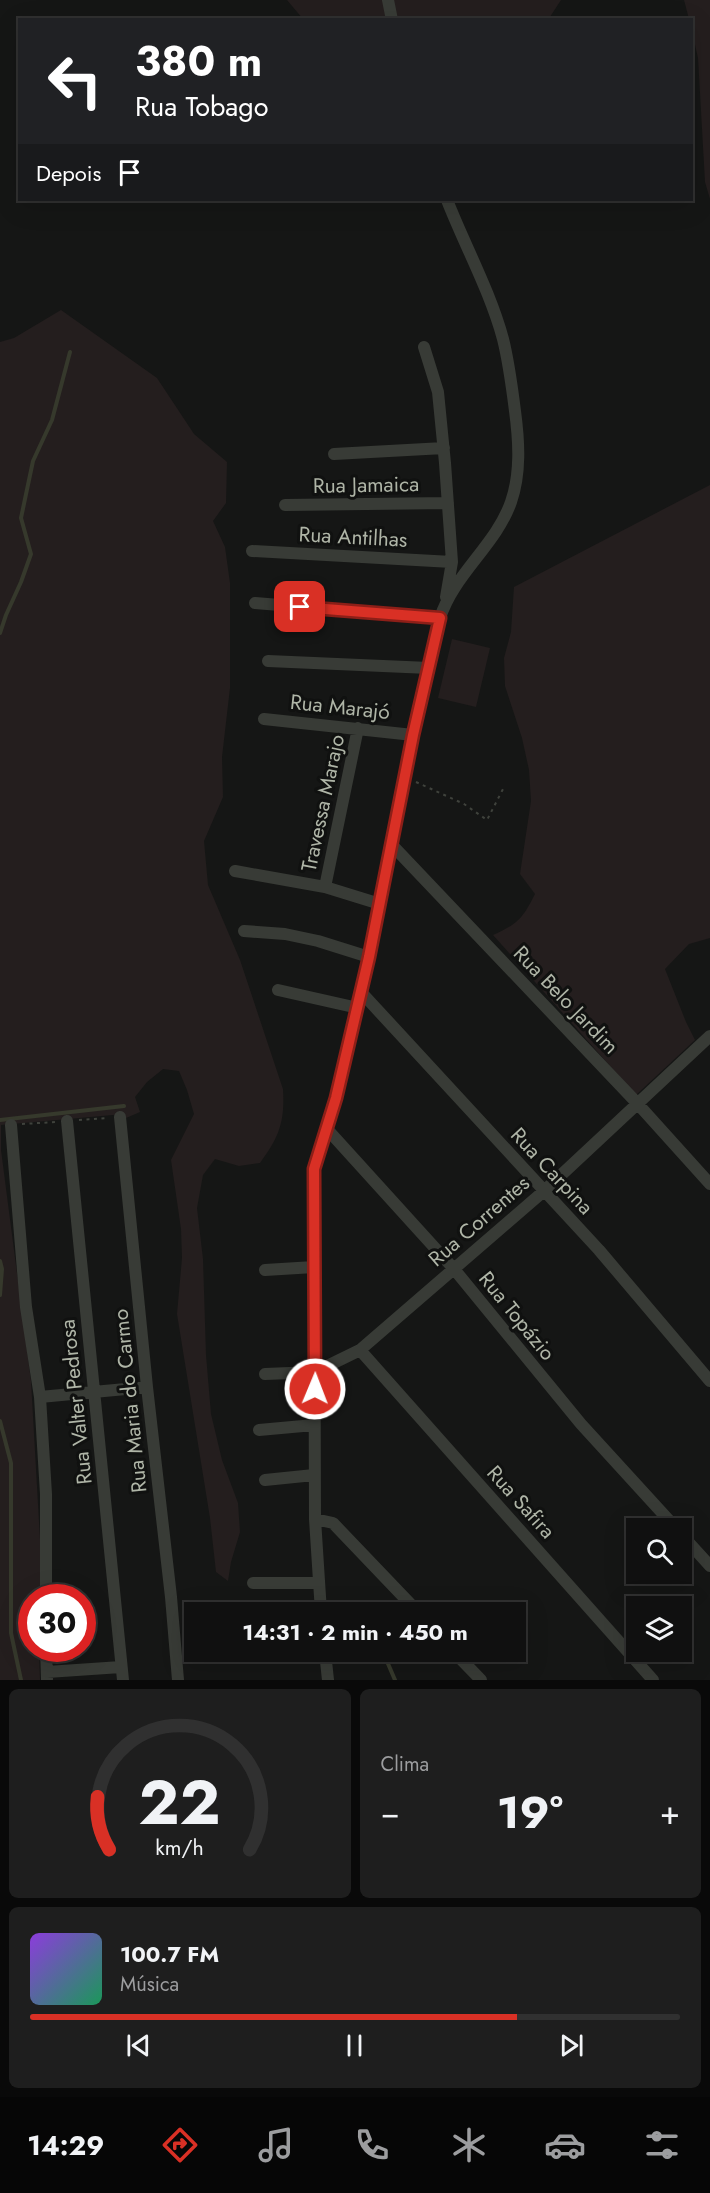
<!DOCTYPE html>
<html lang="pt">
<meta charset="utf-8">
<style>
:root{--surface:#101010;--page:#1e1e1e;--text:#f1f3f6;--muted:#9c9d9f;--line:#303030;--accent:#d93025}
body{margin:0;font-family:Jost,sans-serif;background:var(--page);color:var(--text);height:100vh;display:flex;flex-direction:column;font-size:22px;white-space:nowrap}
*{box-sizing:border-box;margin:0}
p{font-size:20px;color:var(--muted)}
.icon{flex:none;width:33px;height:33px;fill:none;stroke:currentColor;stroke-width:2;stroke-linecap:round;stroke-linejoin:round}
.map{position:relative;height:1680px;overflow:hidden}
.details{display:flex;flex-direction:column;gap:9px;padding:9px;background:#090909;flex:1}
.details>*{flex:none}
.banner{position:absolute;left:18px;top:18px;width:675px;height:183px;border-radius:0px;box-shadow:0 6px 24px #0002,0 0 0 2px var(--line);background:#202124;color:#fff;overflow:hidden}
.fabs{position:absolute;left:626px;top:1518px;display:grid;gap:12px}
.fabs a{display:grid;place-items:center;width:66px;height:66px;border-radius:0px;background:var(--surface);box-shadow:0 6px 24px #0002,0 0 0 2px var(--line);font-size:30px}
.speed{position:absolute;left:18px;top:1584px;display:flex;gap:12px;font-size:30px;font-weight:700;text-align:center}
.speed>*{display:grid;place-content:center;width:78px;height:78px;border-radius:50%;background:var(--surface);box-shadow:0 6px 24px #0002,0 0 0 2px var(--line);line-height:1}
.speed .limit{border:9px solid #d22;background:#fff;color:#111}
.pin{position:absolute;display:grid;place-items:center;width:51px;height:51px;color:#fff;margin:-26px;border-radius:12px;box-shadow:0 3px 9px #0006}
.me{position:absolute;width:66px;margin:-33px;rotate:1deg;stroke-linejoin:round;filter:drop-shadow(0 0 4px #0008)}
.turn{display:flex;align-items:center;gap:21px;height:126px;padding:0 18px;font-size:27px}
.turn .icon{width:78px;height:78px;stroke-width:2.5}
.turn b{display:block;font-size:42px;line-height:51px}
.then{display:flex;align-items:center;height:57px;padding:0 18px;background:#0003;gap:12px;font-size:22px}
.big{font-size:45px;font-weight:700;line-height:1.1}
.details .card{flex:1;display:flex;flex-direction:column;justify-content:center;gap:9px;min-width:0;padding:0 21px;border-radius:9px;background:var(--page)}
.details .dial{align-items:center;gap:0}
.dial svg{height:156px;overflow:visible;fill:none;stroke:var(--line);stroke-width:7;stroke-linecap:round;text-anchor:middle}
.dial text{fill:var(--text);stroke:none}
.song{display:flex;align-items:center;gap:18px}
.cover{width:72px;height:72px;border-radius:9px;background:linear-gradient(135deg,hsl(270 70% 55%),hsl(150 70% 35%))}
.played{height:6px;border-radius:3px;background:linear-gradient(90deg,var(--accent) 75%,var(--line) 75%)}
.keys{display:flex;justify-content:space-around;direction:ltr}
.heat{display:flex;justify-content:space-between;align-items:center;font-size:33px;direction:ltr}
.details .tiles{flex:1;display:grid;gap:9px;grid-template-columns:1fr 1fr}
.card:last-child{grid-column:span 2}
.trip{position:absolute;left:184px;top:1602px;width:342px;height:60px;border-radius:0px;background:var(--surface);box-shadow:0 6px 24px #0002,0 0 0 2px var(--line);font-weight:700;line-height:60px;text-align:center}
.tabs{display:flex;height:96px;justify-content:space-around;align-items:center;background:#060606;color:var(--muted)}
.tabs .icon{width:42px;height:42px}
.tabs .active{color:var(--accent)}
.tabs b{font-size:27px;color:var(--text)}
.map>svg:first-child{display:block}
</style>
<div class="map">
<svg width="710" height="1680" viewBox="0 0 710 1680">
<rect width="100%" height="100%" fill="#151615"/>
<path fill="#241e1e" d="M287,0H561L548,20L303,19Z
M684,0H710V199L705,182L698,58L692,31V20L689,19Z
M61,310L157,378L194,434L227,462L226,503L213,521L225,547L230,583V688L222,757L223,797L204,841L208,885L240,960L283,1089C285,1122 279,1137 260,1163L239,1166L215,1159L203,1175L197,1208L203,1259L206,1355L211,1414L222,1460L238,1503L240,1532L231,1562L228,1581L216,1572L210,1518L177,1314L182,1258L181,1229L171,1160L194,1114L187,1090L179,1071L163,1069L147,1082L135,1097L140,1112L126,1118L124,1114L1,1125V1150L31,1381L42,1574L41,1597L32,1598V1648L39,1649L40,1680H0V342L14,338Z
M710,485V938L689,944L665,969L686,1022L695,1040L636,1095L493,935C518,924 523,918 535,894L520,874L531,801L529,770L522,738L505,686L504,658L511,632L514,587Z
M452,639L490,648L476,707L438,698Z"/>
<g fill="none" stroke-linecap="round" stroke-linejoin="round">
<path stroke="#36392c" stroke-width="4" d="M0,633L6,615L21,582L31,554L21,518L33,461L52,420L70,352
M0,1120L124,1106
M0,1261L2,1269L0,1295
M0,1421L11,1463V1633L21,1680
M383,1652L395,1680"/>
<path stroke="#3f423c" stroke-width="2" stroke-dasharray="3 4.5" stroke-linecap="butt" d="M416,782L464,804L487,820L503,789
M79,1120L107,1118
M22,1124L56,1122"/>
<path stroke="#383b36" stroke-width="12" d="M388,0L392,20
M424,347L438,392L445,463L452,562L446,597
M334,454L444,448
M285,505L448,503
M252,551L452,562
M255,603L440,618
M268,661L429,668
M264,719L413,735
M392,845L637,1103L710,1184
M235,871L325,887L380,904
M325,887L358,728
M244,931L285,934L318,941L369,957
M278,990L358,1008
M361,992L599,1250L710,1381
M120,1117L147,1387L171,1597L178,1680
M67,1121L123,1680
M11,1125L26,1307L40,1397L46,1494V1598
M327,1129L454,1269L581,1424L676,1528
M265,1270L314,1267
M360,1350L653,1680
M265,1374L315,1372L360,1350L544,1191L710,1036
M40,1397L147,1387
M259,1430L314,1425
M265,1480L314,1475
M315,1519L333,1523L418,1612
M681,1534L710,1566
M253,1583H319
M321,1612L315,1519L314,1169L336,1098L369,957L413,735L440,618C454,574 496,545 511,502C521,473 519,441 515,411C512,387 509,363 503,339C490,291 465,246 447,200
M46,1648L47,1679
M325,1652L328,1680
M454,1652L481,1680
M47,1672L121,1667"/>
</g>
<g fill="none" stroke-linecap="round" stroke-linejoin="round">
<defs>
<path id="route" d="M300,607L440,618L413,735L369,957L336,1098L314,1169L315,1389"/>
</defs>
<use href="#route" stroke="#8d1f18" stroke-width="15"/>
<use href="#route" stroke="#d93025" stroke-width="10"/>
</g>
<g text-anchor="middle" stroke-width="6" stroke-linejoin="round" paint-order="stroke">
<g font-size="21" fill="#afb5a7" stroke="#101110">
<text transform="translate(366 485) rotate(-1)" y="7">Rua Jamaica</text>
<text transform="translate(353 537) rotate(3)" y="7">Rua Antilhas</text>
<text transform="translate(340 707) rotate(6)" y="7">Rua Marajó</text>
<text transform="translate(323 803) rotate(-78)" y="7">Travessa Marajo</text>
<text transform="translate(566 1000) rotate(46)" y="7">Rua Belo Jardim</text>
<text transform="translate(552 1171) rotate(47)" y="7">Rua Carpina</text>
<text transform="translate(479 1221) rotate(-41)" y="7">Rua Correntes</text>
<text transform="translate(517 1316) rotate(51)" y="7">Rua Topázio</text>
<text transform="translate(130 1401) rotate(-96)" y="7">Rua Maria do Carmo</text>
<text transform="translate(76 1402) rotate(-96)" y="7">Rua Valter Pedrosa</text>
<text transform="translate(521 1502) rotate(48)" y="7">Rua Safira</text>
</g>
</g>
</svg>
<div class="fabs">
<a><svg class="icon" aria-label="search" viewBox="0 0 24 24"><circle cx="10" cy="10" r="6"/><path d="M15 15l6 6"/></svg></a>
<a><svg class="icon" aria-label="layers" viewBox="0 0 24 24"><path d="M12 4l9 5-9 5-9-5zM3 14l9 5 9-5"/></svg></a>
</div>
<div class="speed"><div class="limit">30</div></div>
<div class="pin" style="left:300px;top:607px;background:#d93025"><svg class="icon" aria-label="arrive" viewBox="0 0 24 24"><path d="M6 21V4h12l-3 4 3 4H6"/></svg></div>
<svg class="me" style="left:315px;top:1389px" viewBox="-20 -20 40 40"><circle r="17" fill="#d93025" stroke="#fff" stroke-width="3"/><path d="M0-11L8 9 0 5-8 9z" fill="#fff"/></svg>
<div class="trip">14:31 · 2 min · 450 m</div>
<div class="banner">
<div class="turn"><svg class="icon" aria-label="left" viewBox="0 0 24 24"><path d="M17 20v-9H6M10 6l-5 5 5 5"/></svg><div><b>380 m</b>Rua Tobago</div></div>
<div class="then">Depois<svg class="icon" aria-label="arrive" viewBox="0 0 24 24"><path d="M6 21V4h12l-3 4 3 4H6"/></svg></div>
</div>
</div>
<section class="details">
<div class="tiles">
<div class="card dial"><svg viewBox="0 0 100 80">
<path d="M14 69A42 42 0 1 1 86 69"/>
<path d="M14 69A42 42 0 0 1 8 42" stroke="#d93025"/>
<text x="50" y="56" font-size="32" font-weight="700">22</text>
<text x="50" y="72" font-size="11">km/h</text>
</svg></div>
<div class="card"><p>Clima</p>
<div class="heat"><a>−</a><b class="big">19°</b><a>+</a></div>
</div>
<div class="card">
<div class="song"><i class="cover"></i><div><b>100.7 FM</b><p>Música</p></div></div>
<div class="played"></div>
<div class="keys"><svg class="icon" aria-label="previous" viewBox="0 0 24 24"><path d="M18 5L8 12l10 7zM5 5v14"/></svg><svg class="icon" aria-label="pause" viewBox="0 0 24 24"><path d="M8 5v14M16 5v14"/></svg><svg class="icon" aria-label="next" viewBox="0 0 24 24"><path d="M6 5l10 7-10 7zM19 5v14"/></svg></div>
</div>
</div>
</section>
<nav class="tabs">
<b>14:29</b>
<svg class="icon active" aria-label="directions" viewBox="0 0 24 24"><path d="M12 3l9 9-9 9-9-9zM9 14v-3h6M13 9l2 2-2 2"/></svg>
<svg class="icon" aria-label="music" viewBox="0 0 24 24"><path d="M9 18V5l10-2v13"/><circle cx="6" cy="18" r="3"/><circle cx="16" cy="16" r="3"/></svg>
<svg class="icon" aria-label="phone" viewBox="0 0 24 24"><path d="M5 4h4l2 5-3 2q2 4 5 5l2-3 5 2v4C11 20 4 13 5 4z"/></svg>
<svg class="icon" aria-label="climate" viewBox="0 0 24 24"><path d="M12 3v18M4 7l16 10M4 17L20 7"/></svg>
<svg class="icon" aria-label="car" viewBox="0 0 24 24"><path d="M5 17H2v-5l4-1 3-4h7l3 4 3 1v5h-3M9 17h6M6 11h13"/><circle cx="7" cy="17" r="2"/><circle cx="17" cy="17" r="2"/></svg>
<svg class="icon" aria-label="filters" viewBox="0 0 24 24"><path d="M4 7h16M4 17h16"/><circle cx="9" cy="7" r="2"/><circle cx="15" cy="17" r="2"/></svg>
</nav>
